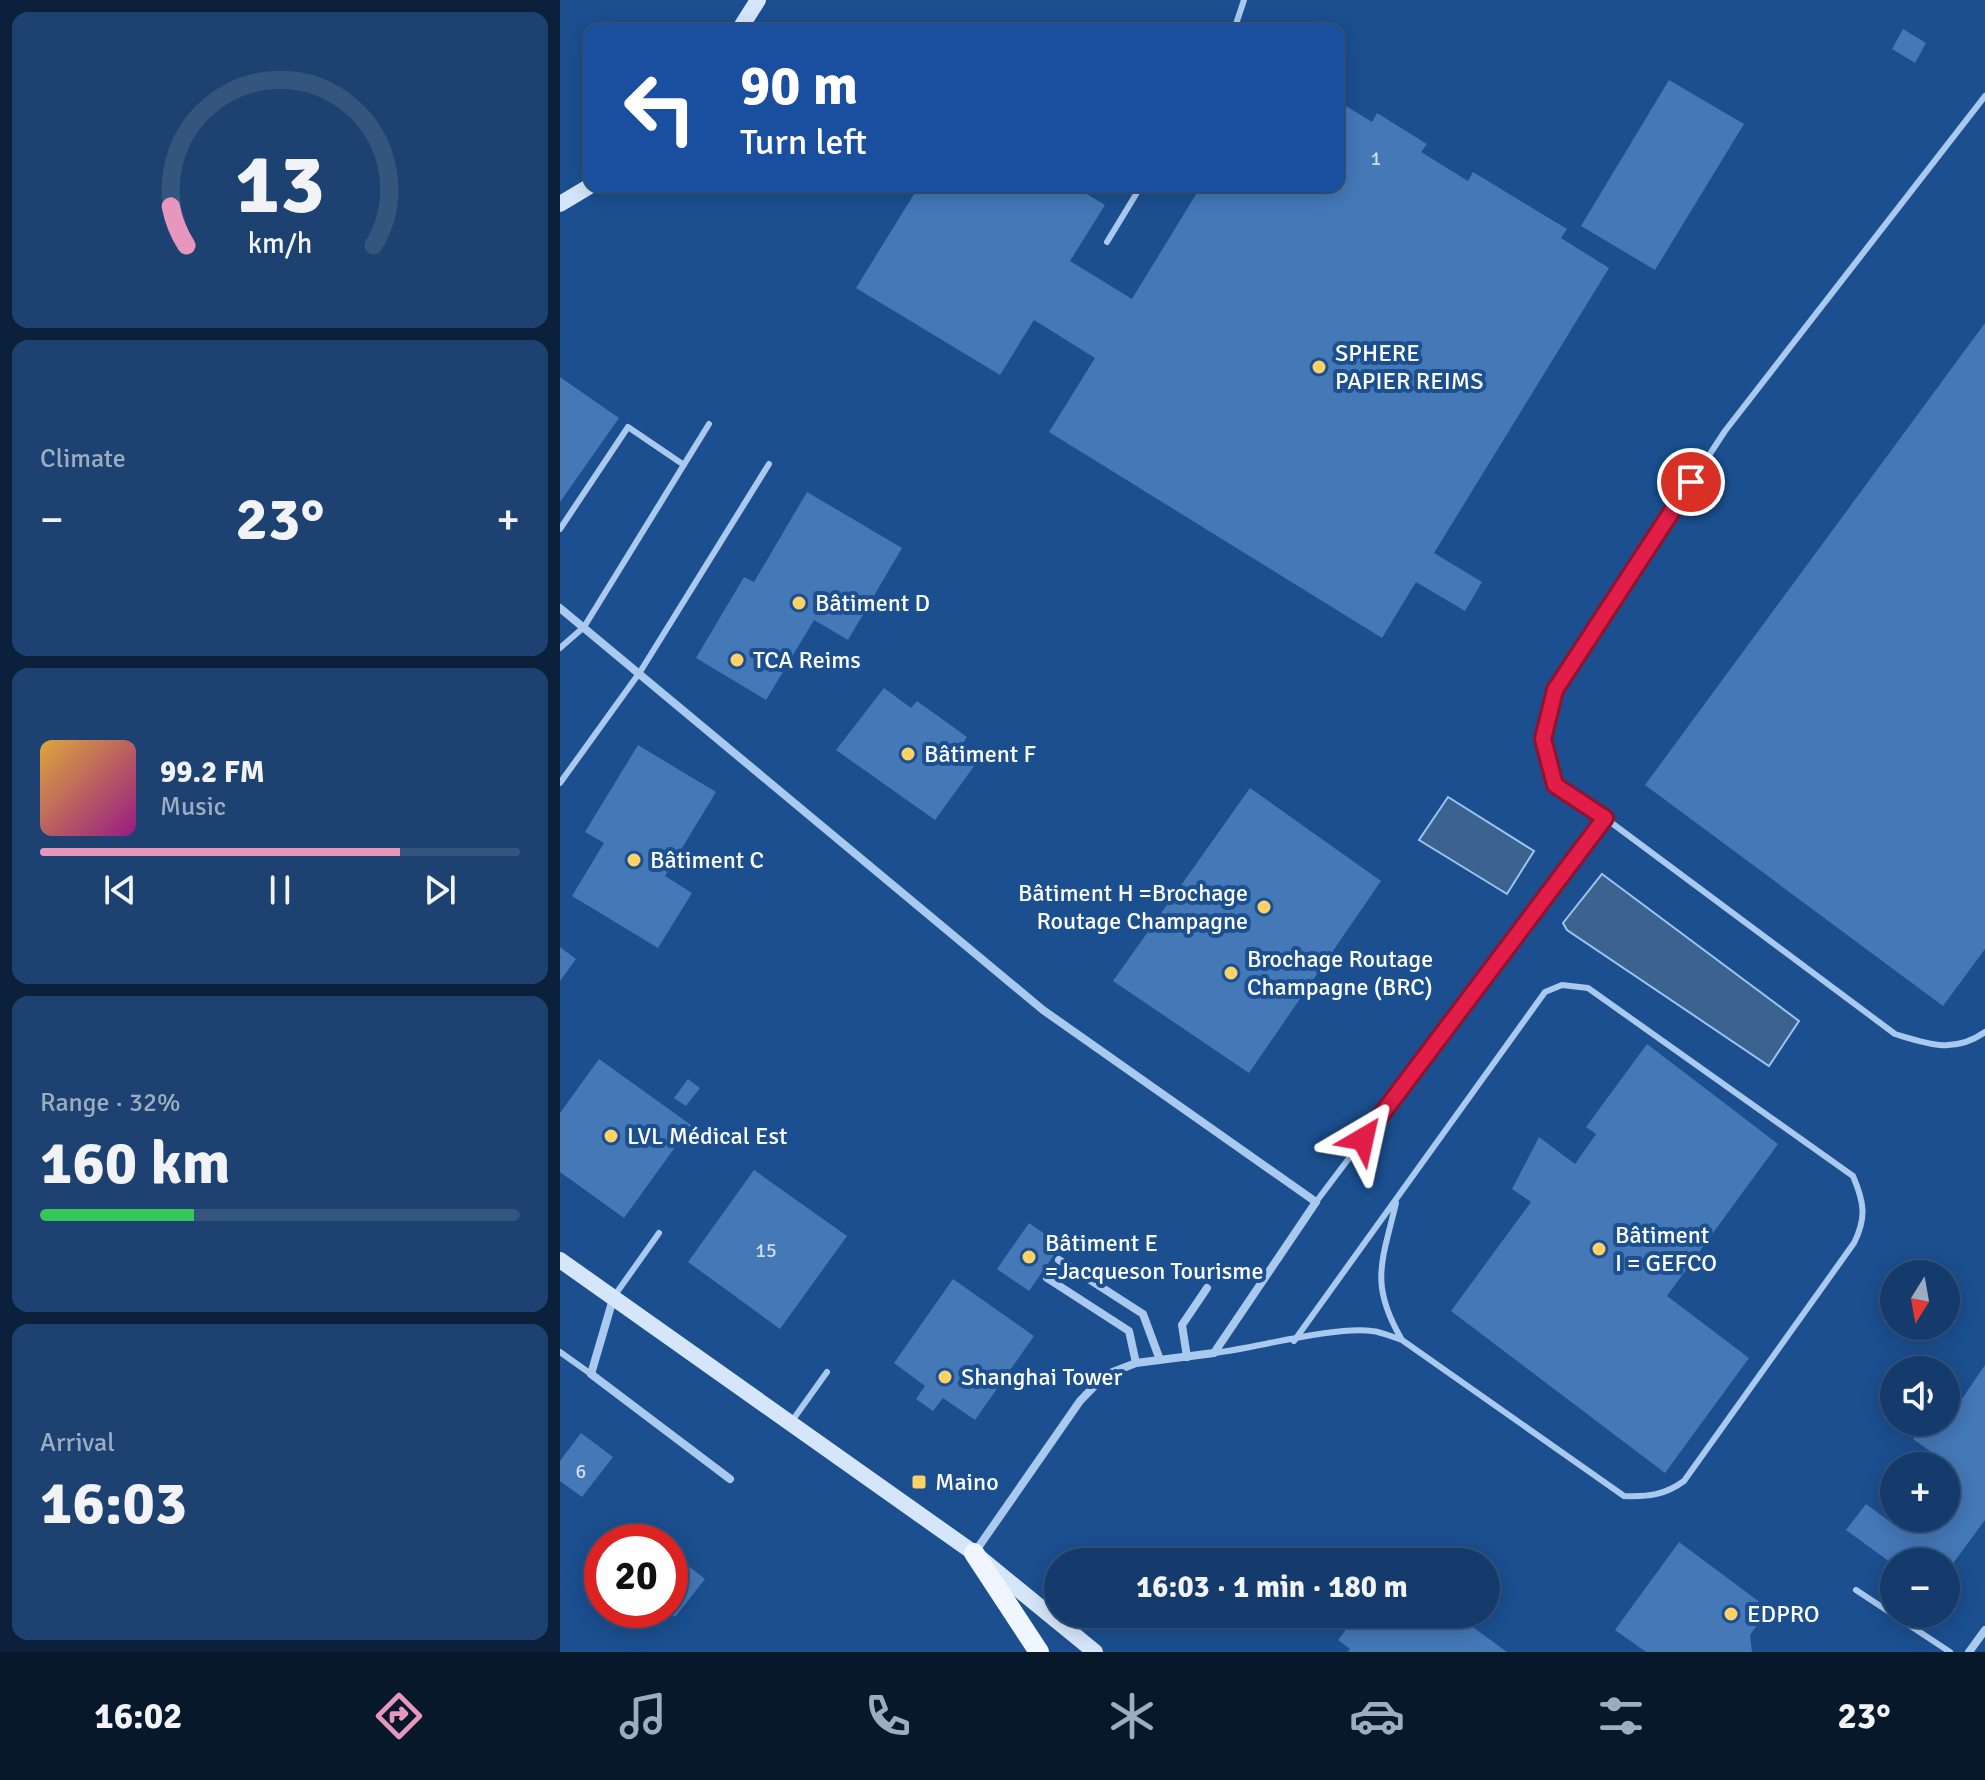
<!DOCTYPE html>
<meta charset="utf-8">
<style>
:root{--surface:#143b6b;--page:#1d4271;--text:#f1f3f6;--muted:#9dadc1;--line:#33557e;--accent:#e797bd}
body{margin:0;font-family:Signika,sans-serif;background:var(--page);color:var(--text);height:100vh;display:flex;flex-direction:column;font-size:30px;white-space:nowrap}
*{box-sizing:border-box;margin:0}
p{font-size:26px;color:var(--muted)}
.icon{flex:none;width:44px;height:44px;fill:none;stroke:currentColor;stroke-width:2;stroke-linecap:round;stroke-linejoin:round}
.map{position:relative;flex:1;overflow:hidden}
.sheet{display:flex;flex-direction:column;gap:12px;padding:12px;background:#0b203b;width:560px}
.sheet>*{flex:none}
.banner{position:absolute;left:24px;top:24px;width:760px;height:168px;border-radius:16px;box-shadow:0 4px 20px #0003,0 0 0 2px var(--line);background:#1a4fa0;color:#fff;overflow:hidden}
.needle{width:52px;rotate:191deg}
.buttons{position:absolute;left:1320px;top:1260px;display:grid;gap:16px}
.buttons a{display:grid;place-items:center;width:80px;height:80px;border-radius:50%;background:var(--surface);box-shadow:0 4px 20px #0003,0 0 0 2px var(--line);font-size:40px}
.speed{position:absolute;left:24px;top:1524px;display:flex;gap:16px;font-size:40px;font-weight:700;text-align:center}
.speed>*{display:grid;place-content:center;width:104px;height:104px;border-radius:50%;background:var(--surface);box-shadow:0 4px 20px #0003,0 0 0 2px var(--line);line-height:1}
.speed .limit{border:12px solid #d22;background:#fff;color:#111}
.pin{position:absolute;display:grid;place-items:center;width:68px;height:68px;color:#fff;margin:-34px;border:4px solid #fff;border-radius:50%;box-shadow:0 2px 8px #0007}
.me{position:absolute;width:88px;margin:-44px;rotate:36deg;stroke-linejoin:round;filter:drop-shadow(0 0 6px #0008)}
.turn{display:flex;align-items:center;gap:28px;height:168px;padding:0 24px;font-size:36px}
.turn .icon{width:104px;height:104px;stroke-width:2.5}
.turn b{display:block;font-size:56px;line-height:68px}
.big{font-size:60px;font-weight:800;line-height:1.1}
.sheet .tile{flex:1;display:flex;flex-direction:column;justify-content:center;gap:12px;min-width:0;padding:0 28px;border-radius:16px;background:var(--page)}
.sheet .dial{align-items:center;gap:0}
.dial svg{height:208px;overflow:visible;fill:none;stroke:var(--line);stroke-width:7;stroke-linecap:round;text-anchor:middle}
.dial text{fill:var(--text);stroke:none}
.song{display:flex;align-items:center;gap:24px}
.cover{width:96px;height:96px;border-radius:12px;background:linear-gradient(135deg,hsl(40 70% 55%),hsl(310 70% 35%))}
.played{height:8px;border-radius:4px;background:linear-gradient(90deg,var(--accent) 75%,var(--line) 75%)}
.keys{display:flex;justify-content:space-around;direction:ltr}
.heat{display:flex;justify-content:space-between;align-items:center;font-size:44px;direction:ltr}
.charge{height:12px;border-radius:6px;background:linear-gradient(90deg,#34c759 32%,var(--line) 0)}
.trip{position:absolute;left:484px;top:1548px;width:456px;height:80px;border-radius:40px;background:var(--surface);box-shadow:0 4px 20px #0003,0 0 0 2px var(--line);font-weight:800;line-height:80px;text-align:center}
.tabs{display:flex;height:128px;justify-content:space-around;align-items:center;background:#08182b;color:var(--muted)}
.tabs .icon{width:56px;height:56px}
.tabs .selected{color:var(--accent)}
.tabs b{font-size:36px;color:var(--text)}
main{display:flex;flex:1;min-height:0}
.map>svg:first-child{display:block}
</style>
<main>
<section class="sheet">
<div class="tile dial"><svg viewBox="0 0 100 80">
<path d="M14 69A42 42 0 1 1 86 69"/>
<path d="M14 69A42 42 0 0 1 8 54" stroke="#e797bd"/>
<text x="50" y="56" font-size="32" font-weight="700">13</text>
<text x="50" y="72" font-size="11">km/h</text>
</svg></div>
<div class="tile"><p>Climate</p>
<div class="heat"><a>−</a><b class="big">23°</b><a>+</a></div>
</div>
<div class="tile">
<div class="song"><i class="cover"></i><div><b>99.2 FM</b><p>Music</p></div></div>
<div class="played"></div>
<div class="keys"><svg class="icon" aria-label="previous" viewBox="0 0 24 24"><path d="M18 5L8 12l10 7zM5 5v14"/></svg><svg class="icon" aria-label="pause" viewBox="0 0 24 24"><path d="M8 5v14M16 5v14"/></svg><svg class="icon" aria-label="next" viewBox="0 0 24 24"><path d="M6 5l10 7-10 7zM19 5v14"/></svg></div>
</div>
<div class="tile"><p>Range · 32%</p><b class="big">160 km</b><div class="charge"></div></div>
<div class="tile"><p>Arrival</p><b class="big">16:03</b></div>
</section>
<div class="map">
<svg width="1425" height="1652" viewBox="0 0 1425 1652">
<rect width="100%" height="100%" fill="#1b4f8f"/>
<path fill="#3c6290" stroke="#9cc4f0" stroke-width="2" d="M888,797L974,851L947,894L859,840Z
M1042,874L1239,1021L1209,1066L1007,930L1003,923Z"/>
<path fill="#4478b7" d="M1343,29L1366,43L1355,63L1332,49Z
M1109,80L1184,124L1095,270L1021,226Z
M778,101L812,122L817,113L867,144L861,152L908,181L913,172L1007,229L1001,238L1049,268L874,553L922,582L905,611L856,582L822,638L489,432L535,358L474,320L440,375L296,288L359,186H532L527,194L545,205L510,261L572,299L641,186H778Z
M1425,323V949L1383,1006L1085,785Z
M0,377L59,418L0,502Z
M247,492L342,548L288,640L254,620L206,700L136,658L184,577L194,582Z
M324,688L351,708L357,701L407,737L402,745L420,758L375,820L276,750Z
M78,745L156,792L105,876L132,893L98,948L12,896L44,843L25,832Z
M690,788L821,881L689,1073L553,981Z
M0,947L16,959L0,981Z
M1087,1044L1218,1144L1107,1296L1189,1358L1105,1473L891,1311L971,1202L952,1189L979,1137L1015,1164L1036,1134L1026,1127Z
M39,1059L131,1125L64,1218L0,1172V1113Z
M128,1079L140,1088L126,1106L114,1098Z
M194,1170L287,1236L220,1329L128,1262Z
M469,1223L501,1245L469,1291L437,1269Z
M393,1279L474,1336L415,1420L383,1398L373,1411L356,1399L365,1386L334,1363Z
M1425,1365V1520L1386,1573V1562H1334V1565L1286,1530L1306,1504L1336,1526L1341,1518H1386L1388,1464L1353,1439L1366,1422H1386Z
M21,1433L53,1457L22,1497L0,1481V1461Z
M1119,1542L1209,1609L1190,1635L1192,1652H1086L1055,1630Z
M110,1552L145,1579L115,1617L107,1610H110Z
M816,1614H895L947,1652H788L790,1649L778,1640L794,1619L806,1628Z"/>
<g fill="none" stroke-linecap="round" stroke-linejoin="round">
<path stroke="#a9c9ee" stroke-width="6" d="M674,30L684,0
M1425,96L1165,431L995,690L983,739L995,785L1045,818L1335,1034C1368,1044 1394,1054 1425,1032
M547,242L581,186
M0,529L68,427L124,465
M0,648L24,627L149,424
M0,783L80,672L209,464
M756,1202L1045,818
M836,1203C822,1262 809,1284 842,1340
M55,1295L99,1233
M0,1352L31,1374
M654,1353C696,1348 774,1326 812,1331C822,1332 832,1337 842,1340L1064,1496C1088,1497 1105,1495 1124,1481L1294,1243C1307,1217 1304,1202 1293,1176L1028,988L1002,985L985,992L734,1341
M232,1421L267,1372
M1296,1590L1390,1652"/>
<path stroke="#a9c9ee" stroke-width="8" d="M0,608L483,1010L756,1202L654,1353L576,1363L545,1375L520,1401L415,1552
M499,1260L583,1314L600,1360
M487,1278L569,1331L576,1363
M53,1299L31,1374L170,1479
M627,1357L622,1325L647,1288
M1409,1652L1425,1630"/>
<path stroke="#d6e6fa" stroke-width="16" d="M179,30L198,0
M0,204L30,186
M0,1260L414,1553L535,1652"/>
<path stroke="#f0f6ff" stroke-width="20" d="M414,1553L479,1652"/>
</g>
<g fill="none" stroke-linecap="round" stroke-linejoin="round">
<defs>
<path id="route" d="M803,1139L1045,818L995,785L983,739L995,690L1131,482"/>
</defs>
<use href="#route" stroke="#92132f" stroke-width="20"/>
<use href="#route" stroke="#e11d48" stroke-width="14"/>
</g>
<g fill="#ffd166" stroke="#1b4f8f" stroke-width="3">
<circle cx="759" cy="367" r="8"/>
<circle cx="239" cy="603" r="8"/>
<circle cx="177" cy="660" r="8"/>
<circle cx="348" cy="754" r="8"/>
<circle cx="74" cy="860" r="8"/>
<circle cx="704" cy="907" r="8"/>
<circle cx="671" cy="973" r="8"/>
<circle cx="51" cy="1136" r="8"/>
<circle cx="1039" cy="1249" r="8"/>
<circle cx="469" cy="1257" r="8"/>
<circle cx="385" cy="1377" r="8"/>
<rect x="351" y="1474" width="16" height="16" rx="4"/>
<circle cx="1171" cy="1614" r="8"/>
</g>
<g text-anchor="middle" stroke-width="8" stroke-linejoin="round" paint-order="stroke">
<g font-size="20" fill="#d0dded">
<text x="816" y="165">1</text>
<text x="206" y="1257">15</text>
<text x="21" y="1478">6</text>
</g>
<g font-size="24" fill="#fff" stroke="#1b4f8f" text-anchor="start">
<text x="775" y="361">SPHERE<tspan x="775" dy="28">PAPIER REIMS</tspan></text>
<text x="255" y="611">Bâtiment D</text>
<text x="193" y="668">TCA Reims</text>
<text x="364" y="762">Bâtiment F</text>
<text x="90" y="868">Bâtiment C</text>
<text x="688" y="901" text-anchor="end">Bâtiment H =Brochage<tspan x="688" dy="28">Routage Champagne</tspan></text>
<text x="687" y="967">Brochage Routage<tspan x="687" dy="28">Champagne (BRC)</tspan></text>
<text x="67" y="1144">LVL Médical Est</text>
<text x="1055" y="1243">Bâtiment<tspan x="1055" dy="28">I = GEFCO</tspan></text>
<text x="485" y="1251">Bâtiment E<tspan x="485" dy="28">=Jacqueson Tourisme</tspan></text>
<text x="401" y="1385">Shanghai Tower</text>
<text x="375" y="1490">Maino</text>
<text x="1187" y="1622">EDPRO</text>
</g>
</g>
</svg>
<div class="buttons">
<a><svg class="needle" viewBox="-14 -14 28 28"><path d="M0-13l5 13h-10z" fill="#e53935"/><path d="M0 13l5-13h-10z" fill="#9dadc1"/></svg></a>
<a><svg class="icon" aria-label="sound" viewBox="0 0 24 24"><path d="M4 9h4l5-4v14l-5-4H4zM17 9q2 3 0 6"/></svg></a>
<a>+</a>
<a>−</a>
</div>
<div class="speed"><div class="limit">20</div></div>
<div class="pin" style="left:1131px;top:482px;background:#d93025"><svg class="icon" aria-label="arrive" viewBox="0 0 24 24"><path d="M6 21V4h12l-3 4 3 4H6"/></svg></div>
<svg class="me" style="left:803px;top:1139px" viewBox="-20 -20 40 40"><path d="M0-17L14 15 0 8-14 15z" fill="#e11d48" stroke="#fff" stroke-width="4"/></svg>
<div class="trip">16:03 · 1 min · 180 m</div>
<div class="banner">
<div class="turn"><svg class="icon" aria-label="left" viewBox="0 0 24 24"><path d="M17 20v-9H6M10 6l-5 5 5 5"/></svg><div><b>90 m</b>Turn left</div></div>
</div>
</div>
</main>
<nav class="tabs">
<b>16:02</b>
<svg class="icon selected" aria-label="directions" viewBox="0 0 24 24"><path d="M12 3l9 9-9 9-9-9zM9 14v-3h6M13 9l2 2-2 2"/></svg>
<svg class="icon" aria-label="music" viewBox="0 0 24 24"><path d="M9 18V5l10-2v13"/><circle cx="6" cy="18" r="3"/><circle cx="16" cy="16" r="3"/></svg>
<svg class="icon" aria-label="phone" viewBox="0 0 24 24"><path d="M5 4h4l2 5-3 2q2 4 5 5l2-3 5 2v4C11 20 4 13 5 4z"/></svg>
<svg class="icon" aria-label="climate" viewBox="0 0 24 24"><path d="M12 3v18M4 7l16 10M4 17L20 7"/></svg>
<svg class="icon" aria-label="car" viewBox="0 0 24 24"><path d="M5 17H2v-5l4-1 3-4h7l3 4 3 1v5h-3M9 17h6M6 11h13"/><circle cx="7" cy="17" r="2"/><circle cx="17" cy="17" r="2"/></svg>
<svg class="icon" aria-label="filters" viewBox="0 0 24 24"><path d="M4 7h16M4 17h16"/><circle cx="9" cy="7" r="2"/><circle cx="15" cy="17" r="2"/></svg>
<b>23°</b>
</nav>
